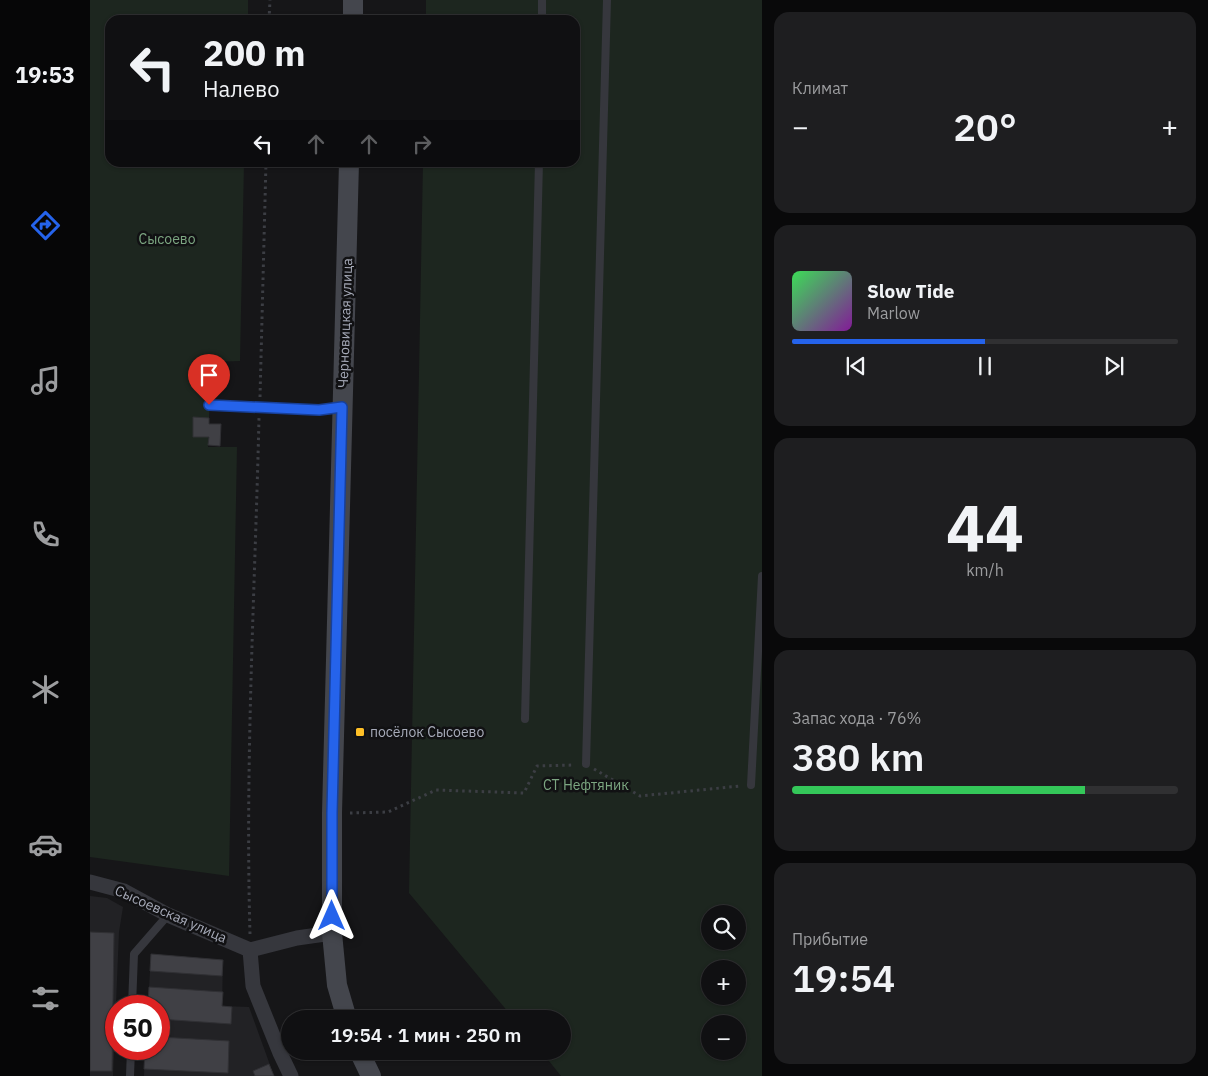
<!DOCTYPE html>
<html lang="ru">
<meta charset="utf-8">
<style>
:root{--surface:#101012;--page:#1e1e20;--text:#f1f3f6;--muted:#9c9d9f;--line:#303032;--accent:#2563eb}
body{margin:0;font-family:"IBM Plex Sans",sans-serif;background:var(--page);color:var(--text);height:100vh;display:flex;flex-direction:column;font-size:19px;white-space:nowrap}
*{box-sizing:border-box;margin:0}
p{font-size:16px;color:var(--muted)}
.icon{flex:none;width:28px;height:28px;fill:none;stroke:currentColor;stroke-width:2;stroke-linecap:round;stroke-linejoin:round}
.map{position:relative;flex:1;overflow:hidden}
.drawer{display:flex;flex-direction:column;gap:12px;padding:12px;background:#09090a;width:446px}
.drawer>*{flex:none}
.top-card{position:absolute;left:15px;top:15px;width:475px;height:152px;border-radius:15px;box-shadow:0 1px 4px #0004,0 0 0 1px var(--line);background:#101012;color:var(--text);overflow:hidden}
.controls{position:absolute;left:611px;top:905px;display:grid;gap:10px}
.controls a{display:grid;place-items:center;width:45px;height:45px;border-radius:50%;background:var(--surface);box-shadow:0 1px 4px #0004,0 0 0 1px var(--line);font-size:25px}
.speed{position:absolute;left:15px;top:995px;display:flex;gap:10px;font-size:25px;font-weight:700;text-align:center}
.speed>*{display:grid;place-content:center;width:65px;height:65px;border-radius:50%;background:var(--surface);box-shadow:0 1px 4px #0004,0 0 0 1px var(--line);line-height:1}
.speed .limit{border:8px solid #d22;background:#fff;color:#111}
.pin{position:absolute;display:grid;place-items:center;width:42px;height:42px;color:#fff;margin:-51px -21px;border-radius:50% 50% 50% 0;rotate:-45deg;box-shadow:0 0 5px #0007}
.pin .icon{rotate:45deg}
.me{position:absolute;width:55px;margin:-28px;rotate:0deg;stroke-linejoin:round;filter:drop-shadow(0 0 4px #0008)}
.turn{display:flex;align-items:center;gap:18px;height:105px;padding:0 15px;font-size:22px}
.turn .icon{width:65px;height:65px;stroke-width:2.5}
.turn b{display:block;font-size:35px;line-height:42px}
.lanes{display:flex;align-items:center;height:48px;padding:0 15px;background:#0003;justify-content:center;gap:25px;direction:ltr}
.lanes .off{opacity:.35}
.big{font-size:38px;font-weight:600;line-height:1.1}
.drawer .card{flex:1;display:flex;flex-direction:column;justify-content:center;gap:8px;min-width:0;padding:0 18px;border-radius:15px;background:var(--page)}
.drawer .dial{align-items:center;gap:0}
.dial b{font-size:65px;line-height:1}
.song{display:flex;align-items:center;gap:15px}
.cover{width:60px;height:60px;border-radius:8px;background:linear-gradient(135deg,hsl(130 70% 55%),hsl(290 70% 35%))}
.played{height:5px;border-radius:2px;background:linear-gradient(90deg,var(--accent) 50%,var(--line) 50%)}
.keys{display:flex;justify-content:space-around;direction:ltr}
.heat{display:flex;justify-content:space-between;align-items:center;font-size:28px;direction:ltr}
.charge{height:8px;border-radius:4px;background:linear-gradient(90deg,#34c759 76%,var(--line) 0)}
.trip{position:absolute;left:191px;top:1010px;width:290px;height:50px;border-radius:25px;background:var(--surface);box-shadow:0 1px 4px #0004,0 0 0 1px var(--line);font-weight:600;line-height:50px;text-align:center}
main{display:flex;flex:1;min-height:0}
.menu{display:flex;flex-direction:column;width:90px;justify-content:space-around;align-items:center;background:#060607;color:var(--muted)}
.menu .icon{width:35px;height:35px}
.menu .selected{color:var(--accent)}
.menu b{font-size:22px;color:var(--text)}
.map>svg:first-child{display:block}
</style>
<main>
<nav class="menu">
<b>19:53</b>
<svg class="icon selected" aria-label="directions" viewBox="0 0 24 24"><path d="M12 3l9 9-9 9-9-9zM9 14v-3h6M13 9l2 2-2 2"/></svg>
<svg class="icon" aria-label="music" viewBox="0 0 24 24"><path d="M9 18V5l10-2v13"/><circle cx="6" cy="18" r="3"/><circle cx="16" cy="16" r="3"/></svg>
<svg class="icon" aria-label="phone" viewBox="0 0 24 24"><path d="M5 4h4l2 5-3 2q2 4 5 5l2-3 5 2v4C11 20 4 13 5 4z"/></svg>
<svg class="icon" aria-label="climate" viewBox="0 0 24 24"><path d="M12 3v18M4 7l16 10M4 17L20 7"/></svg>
<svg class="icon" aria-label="car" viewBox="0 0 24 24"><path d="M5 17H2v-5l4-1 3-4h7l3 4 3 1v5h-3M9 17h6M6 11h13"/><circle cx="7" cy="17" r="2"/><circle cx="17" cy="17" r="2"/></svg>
<svg class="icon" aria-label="filters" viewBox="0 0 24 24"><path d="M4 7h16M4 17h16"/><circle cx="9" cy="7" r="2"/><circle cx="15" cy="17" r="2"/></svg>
</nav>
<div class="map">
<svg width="672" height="1076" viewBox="0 0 672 1076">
<rect width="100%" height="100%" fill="#161618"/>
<path fill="#222225" d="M0,896L17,898L33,907L29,932L23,1076H0Z
M61,954L133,960L132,1006L159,1007L184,1076H54L55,1049H69V1006H58Z"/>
<path fill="#1d261f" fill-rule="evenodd" d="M0,0H158V20H20V162L154,163L150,361L121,362L118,447H147L139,876L0,857Z
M336,0H672V1076H471L451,1051H472V1019H424L319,893L333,163L485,162V20H336ZM620,914H648V941H620ZM620,969H648V996H620ZM620,1024H648V1051H620Z"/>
<path fill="#404045" stroke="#303034" d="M104,366L133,367L132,383L123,382L122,388L103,387Z
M103,417L119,418V424H131L130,446L118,445L119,437H103Z
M0,932L24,933L22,1071H0Z
M61,954L133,960L132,976L60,971Z
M59,987L133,992L132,1006L142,1007L141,1024L69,1019V1006H58Z
M69,1037L139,1041L138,1073L54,1069L55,1049H69Z
M179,1064L184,1076H165L163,1071Z"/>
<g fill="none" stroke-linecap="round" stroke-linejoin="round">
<path stroke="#3c3e44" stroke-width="3" stroke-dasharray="2.5 4" stroke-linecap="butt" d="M179,20L180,0
M170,397L176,162
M504,769L550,796L650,786
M260,813L298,812L346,790L434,793L447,766L485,765
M160,934C155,762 165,590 169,418"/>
<path stroke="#36373d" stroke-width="8" d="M452,20V0
M119,405L229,410L252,407
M435,719L449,162
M496,764L517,0
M661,785L672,576
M42,1006L44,954L78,915
M40,1076L41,1049"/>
<path stroke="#36373d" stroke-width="15" d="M0,882L34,891L78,915L160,950
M201,1076L190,1053L163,986L160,950L207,938L242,933"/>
<path stroke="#44464d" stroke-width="20" d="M263,20V0
M257,1019L247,985L242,933V813L259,162
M269,1051L281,1076"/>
</g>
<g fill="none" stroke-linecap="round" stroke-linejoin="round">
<defs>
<path id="route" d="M119,405L229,410L252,407L242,813V916"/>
</defs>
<use href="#route" stroke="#184099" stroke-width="12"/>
<use href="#route" stroke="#2563eb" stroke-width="9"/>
</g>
<rect fill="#ffc027" stroke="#111113" stroke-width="2" x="265" y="727" width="10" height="10" rx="2.5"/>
<g text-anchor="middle" stroke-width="5" stroke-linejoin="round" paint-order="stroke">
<g font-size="14" fill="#7ca681" stroke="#111113">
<text x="77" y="244">Сысоево</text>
<text x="496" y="790">СТ Нефтяник</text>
</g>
<g font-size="14" fill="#a7abb9" stroke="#111113">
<text transform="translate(255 323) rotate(-88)" y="5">Черновицкая улица</text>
<text transform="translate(81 914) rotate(24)" y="5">Сысоевская улица</text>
</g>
<g font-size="14" fill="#a7abb9" stroke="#111113" text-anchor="start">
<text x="280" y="737">посёлок Сысоево</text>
</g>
</g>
</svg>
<div class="controls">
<a><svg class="icon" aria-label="search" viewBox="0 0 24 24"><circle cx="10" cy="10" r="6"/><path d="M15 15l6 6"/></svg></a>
<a>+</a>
<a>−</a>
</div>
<div class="speed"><div class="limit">50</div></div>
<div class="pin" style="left:119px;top:405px;background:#d93025"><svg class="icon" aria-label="arrive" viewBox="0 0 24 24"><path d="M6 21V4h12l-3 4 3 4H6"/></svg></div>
<svg class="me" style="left:242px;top:916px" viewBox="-20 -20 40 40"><path d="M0-17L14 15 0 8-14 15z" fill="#2563eb" stroke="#fff" stroke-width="4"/></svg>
<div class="trip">19:54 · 1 мин · 250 m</div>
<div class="top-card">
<div class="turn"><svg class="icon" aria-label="left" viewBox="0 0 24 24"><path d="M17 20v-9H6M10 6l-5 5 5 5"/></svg><div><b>200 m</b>Налево</div></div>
<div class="lanes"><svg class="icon" aria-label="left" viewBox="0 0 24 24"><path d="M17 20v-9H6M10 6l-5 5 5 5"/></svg><svg class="icon off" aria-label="ahead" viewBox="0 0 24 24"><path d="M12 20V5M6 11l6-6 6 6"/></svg><svg class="icon off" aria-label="ahead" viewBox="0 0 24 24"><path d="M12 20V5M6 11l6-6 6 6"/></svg><svg class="icon off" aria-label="right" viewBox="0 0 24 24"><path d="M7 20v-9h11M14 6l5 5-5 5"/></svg></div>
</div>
</div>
<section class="drawer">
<div class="card"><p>Климат</p>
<div class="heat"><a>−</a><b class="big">20°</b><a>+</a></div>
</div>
<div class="card">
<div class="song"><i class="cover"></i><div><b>Slow Tide</b><p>Marlow</p></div></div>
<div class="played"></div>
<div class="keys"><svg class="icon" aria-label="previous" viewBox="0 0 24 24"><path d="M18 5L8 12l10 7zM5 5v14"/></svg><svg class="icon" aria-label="pause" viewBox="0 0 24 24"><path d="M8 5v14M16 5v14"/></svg><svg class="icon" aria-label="next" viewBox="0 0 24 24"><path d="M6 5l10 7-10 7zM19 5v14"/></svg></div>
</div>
<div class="card dial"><b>44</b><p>km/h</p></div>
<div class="card"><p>Запас хода · 76%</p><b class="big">380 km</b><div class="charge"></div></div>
<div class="card"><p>Прибытие</p><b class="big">19:54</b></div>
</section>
</main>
